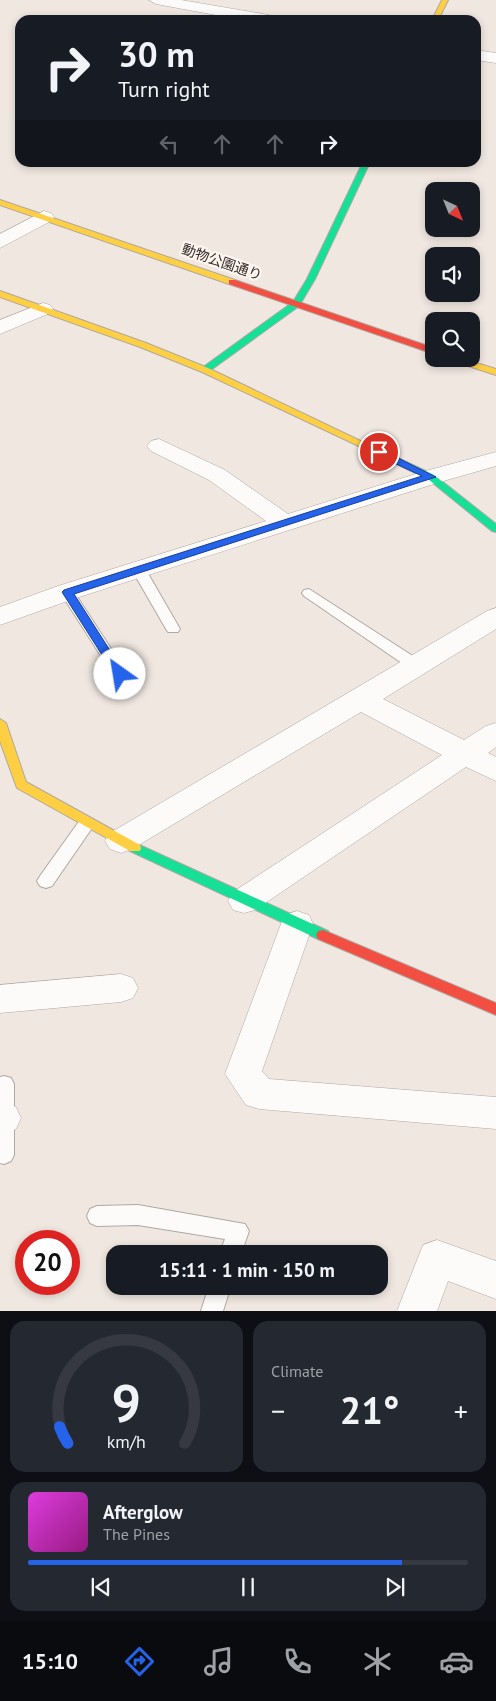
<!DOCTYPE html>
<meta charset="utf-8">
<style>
:root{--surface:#171b24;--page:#242831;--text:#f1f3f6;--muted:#9ea1a6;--line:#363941;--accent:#2563eb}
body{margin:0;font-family:"PT Sans","Noto Sans JP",sans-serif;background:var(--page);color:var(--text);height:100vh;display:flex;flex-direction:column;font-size:19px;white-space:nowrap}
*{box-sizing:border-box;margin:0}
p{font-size:16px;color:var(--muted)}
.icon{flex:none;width:28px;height:28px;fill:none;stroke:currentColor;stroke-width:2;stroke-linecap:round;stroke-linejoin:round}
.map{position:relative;height:1311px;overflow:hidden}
.side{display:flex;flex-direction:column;gap:10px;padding:10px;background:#0d0f14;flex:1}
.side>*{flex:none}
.banner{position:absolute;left:15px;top:15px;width:466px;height:152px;border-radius:15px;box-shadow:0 2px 8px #0003;background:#171b24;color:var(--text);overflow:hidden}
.needle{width:32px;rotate:137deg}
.controls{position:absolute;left:425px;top:182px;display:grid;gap:10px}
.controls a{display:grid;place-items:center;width:55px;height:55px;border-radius:10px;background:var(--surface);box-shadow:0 2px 8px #0003;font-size:25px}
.speed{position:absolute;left:15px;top:1230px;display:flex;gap:10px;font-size:25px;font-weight:700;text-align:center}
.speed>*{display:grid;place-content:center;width:65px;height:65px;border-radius:50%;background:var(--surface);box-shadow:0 2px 8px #0003;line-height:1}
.speed .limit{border:8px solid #d22;background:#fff;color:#111}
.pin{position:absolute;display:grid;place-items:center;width:42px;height:42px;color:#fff;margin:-21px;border:2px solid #fff;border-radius:50%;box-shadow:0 1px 5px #0007}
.me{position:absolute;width:55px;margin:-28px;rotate:328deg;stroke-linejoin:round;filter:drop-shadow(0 0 4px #0008)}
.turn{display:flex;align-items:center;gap:18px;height:105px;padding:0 20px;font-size:22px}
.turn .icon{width:65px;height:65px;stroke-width:2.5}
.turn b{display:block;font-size:35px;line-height:42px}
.lanes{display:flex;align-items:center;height:48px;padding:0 20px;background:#0003;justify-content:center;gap:25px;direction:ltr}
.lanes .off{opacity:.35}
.big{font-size:38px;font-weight:800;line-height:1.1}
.side .widget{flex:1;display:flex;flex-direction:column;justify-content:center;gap:8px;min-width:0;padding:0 18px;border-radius:15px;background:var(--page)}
.side .dial{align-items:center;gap:0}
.dial svg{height:130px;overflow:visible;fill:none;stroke:var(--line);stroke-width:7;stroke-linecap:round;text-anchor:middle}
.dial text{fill:var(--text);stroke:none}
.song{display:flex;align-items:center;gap:15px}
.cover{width:60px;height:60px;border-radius:8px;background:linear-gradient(135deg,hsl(300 70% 55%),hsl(310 70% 35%))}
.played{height:5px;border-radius:2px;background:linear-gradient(90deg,var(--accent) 85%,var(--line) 85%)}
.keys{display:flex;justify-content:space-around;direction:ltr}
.heat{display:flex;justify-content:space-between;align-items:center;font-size:28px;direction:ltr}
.side .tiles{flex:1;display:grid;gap:10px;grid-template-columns:1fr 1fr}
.widget:last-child{grid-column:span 2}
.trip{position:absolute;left:106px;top:1245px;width:282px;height:50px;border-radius:15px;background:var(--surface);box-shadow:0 2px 8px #0003;font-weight:800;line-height:50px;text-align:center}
.tab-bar{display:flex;height:80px;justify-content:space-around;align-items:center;background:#090b0e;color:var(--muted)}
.tab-bar .icon{width:35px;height:35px}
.tab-bar .selected{color:var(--accent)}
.tab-bar b{font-size:22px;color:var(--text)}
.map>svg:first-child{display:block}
</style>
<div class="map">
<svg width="496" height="1311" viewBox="0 0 496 1311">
<rect width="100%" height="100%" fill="#f0e7e0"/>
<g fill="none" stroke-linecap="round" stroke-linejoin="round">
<defs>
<path id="lane" d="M139,566L146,570L180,629L178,632H168L166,629L132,570Z
M67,588L72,589L125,670L128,674L125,678H115L60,592Z
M309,589L422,662L425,666L422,670H412L304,596L302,593L304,590Z
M86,818L92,820L94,824L92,828L52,886L46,888L40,886L37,881L40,876L80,820Z
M4,1076L11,1078L14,1084V1155L11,1161L4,1164L0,1163V1077Z
M138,1205L245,1224L249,1231L241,1254H219L225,1239L138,1225L97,1226L90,1223L87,1216L90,1209L97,1206Z
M209,1286H231L223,1311H201Z"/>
<path id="street" d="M149,0H181L269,15L277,20H243L156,4Z
M476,50L496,53V63L476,60Z
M44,211L51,213L54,217L51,221L0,248V234Z
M43,303L50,305L53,309L50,313L0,334V320Z
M159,439L225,470L288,514L422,472L496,452V466L440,482L76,598L0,625V607L58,586L266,521L209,480L151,451L147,446L151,441Z
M496,608V629L383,699L464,740L486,726L496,723V747L488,753L496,757V781L466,767L255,910L244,913L233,910L228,901L233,892L442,755L361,712L132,849L121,853L110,849L105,841L110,833L487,611Z
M297,911L309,915L313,924L262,1071L269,1079L496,1097V1129L259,1109L246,1105L225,1074L281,924L285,915Z
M121,974L133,978L138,988L133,998L121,1002L0,1013V985Z
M3,1102L16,1107L21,1118L16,1129L0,1135V1103Z
M437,1240L496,1261V1299L448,1281L437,1311H397L423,1245Z"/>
<path id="fast" d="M363,162H370L315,279L299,306L208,372H202V368L293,302L307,279Z
M366,443L434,475L496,524V532L492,531L428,479L363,448V444Z
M135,843L328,931L330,935L328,939L323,940L318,939L130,851L129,848L130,845Z"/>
<path id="slow" d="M442,0H448L438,20H432Z
M0,200L235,280L236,282L235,284H229L0,205Z
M0,291L146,343L208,368L371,446L366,449L363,448L202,372L140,347L0,297Z
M452,359H464L496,369V375L453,361Z
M0,719L6,723L26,782L140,845L141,848L140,851H130L17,788L0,741Z"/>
<path id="jam" d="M229,280H235L434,348V354L229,284Z
M323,930L496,1003V1015L318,939L316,935L318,931Z"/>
</defs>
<use href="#lane" stroke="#afa8a3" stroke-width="2"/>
<use href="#street" stroke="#afa8a3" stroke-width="1"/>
<use href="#fast" stroke="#afa8a3" stroke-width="2"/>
<use href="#slow" stroke="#afa8a3" stroke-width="2"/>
<use href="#jam" stroke="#afa8a3" stroke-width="2"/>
<use href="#lane" fill="#fdfbfa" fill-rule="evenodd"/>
<use href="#street" fill="#fdfbfa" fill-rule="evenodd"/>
<use href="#fast" fill="#16e098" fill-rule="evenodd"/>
<use href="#slow" fill="#ffcf43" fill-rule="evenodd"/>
<use href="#jam" fill="#f24e42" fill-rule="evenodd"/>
</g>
<path fill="#2563eb" stroke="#184099" d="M375,450H382L436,477L74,594L125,674L124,677H116L62,592L64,590L422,476L375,454Z"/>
<g text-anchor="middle" stroke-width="4.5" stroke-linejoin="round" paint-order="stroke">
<g font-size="14" fill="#332d29" stroke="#fff5ee">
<text transform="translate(222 262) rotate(19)" y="5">動物公園通り</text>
</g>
</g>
</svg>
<div class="controls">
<a><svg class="needle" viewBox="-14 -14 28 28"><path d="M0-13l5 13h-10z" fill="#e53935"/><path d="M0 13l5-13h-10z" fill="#9ea1a6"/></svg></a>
<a><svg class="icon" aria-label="sound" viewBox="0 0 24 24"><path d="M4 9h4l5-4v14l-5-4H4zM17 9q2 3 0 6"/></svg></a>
<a><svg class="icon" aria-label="search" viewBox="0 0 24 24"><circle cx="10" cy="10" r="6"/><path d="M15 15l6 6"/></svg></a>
</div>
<div class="speed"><div class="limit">20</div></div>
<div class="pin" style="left:379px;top:452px;background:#d93025"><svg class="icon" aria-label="arrive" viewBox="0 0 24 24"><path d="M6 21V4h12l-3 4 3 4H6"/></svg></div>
<svg class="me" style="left:120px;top:674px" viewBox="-20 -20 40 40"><circle r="19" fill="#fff"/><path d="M0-13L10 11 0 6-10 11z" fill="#2563eb"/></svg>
<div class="trip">15:11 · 1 min · 150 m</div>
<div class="banner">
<div class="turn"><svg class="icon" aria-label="right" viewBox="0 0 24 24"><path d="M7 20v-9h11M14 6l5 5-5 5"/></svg><div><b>30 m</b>Turn right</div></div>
<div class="lanes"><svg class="icon off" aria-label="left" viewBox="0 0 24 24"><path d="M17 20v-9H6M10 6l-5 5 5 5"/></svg><svg class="icon off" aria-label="ahead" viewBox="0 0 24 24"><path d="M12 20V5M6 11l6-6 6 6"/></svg><svg class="icon off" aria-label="ahead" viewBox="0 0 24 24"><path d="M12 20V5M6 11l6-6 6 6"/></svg><svg class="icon" aria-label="right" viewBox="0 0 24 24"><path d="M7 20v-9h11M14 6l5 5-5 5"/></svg></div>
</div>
</div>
<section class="side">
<div class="tiles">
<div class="widget dial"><svg viewBox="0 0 100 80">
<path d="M14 69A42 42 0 1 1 86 69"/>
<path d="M14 69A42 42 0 0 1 9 59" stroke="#2563eb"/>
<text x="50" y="56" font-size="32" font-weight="700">9</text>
<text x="50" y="72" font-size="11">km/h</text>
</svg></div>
<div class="widget"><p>Climate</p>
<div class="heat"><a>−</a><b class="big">21°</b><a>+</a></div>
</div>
<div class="widget">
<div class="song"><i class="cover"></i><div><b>Afterglow</b><p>The Pines</p></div></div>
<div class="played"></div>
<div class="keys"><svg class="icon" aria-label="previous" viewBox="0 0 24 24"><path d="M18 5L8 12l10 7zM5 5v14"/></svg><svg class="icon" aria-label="pause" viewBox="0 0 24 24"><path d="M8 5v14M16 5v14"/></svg><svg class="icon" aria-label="next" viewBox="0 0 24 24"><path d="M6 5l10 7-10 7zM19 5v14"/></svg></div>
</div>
</div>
</section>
<nav class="tab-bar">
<b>15:10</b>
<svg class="icon selected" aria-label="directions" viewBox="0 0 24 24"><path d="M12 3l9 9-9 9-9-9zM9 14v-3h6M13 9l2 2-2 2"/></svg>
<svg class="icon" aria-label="music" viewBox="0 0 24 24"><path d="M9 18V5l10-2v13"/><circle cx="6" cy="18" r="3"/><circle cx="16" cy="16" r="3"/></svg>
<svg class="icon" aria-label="phone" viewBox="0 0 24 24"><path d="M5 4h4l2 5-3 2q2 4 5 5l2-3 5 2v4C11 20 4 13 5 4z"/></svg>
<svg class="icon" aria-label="climate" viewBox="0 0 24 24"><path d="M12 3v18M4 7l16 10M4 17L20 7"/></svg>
<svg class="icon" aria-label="car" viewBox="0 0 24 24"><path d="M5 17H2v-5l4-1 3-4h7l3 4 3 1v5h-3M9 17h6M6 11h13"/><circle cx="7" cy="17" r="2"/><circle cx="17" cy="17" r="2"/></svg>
</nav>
